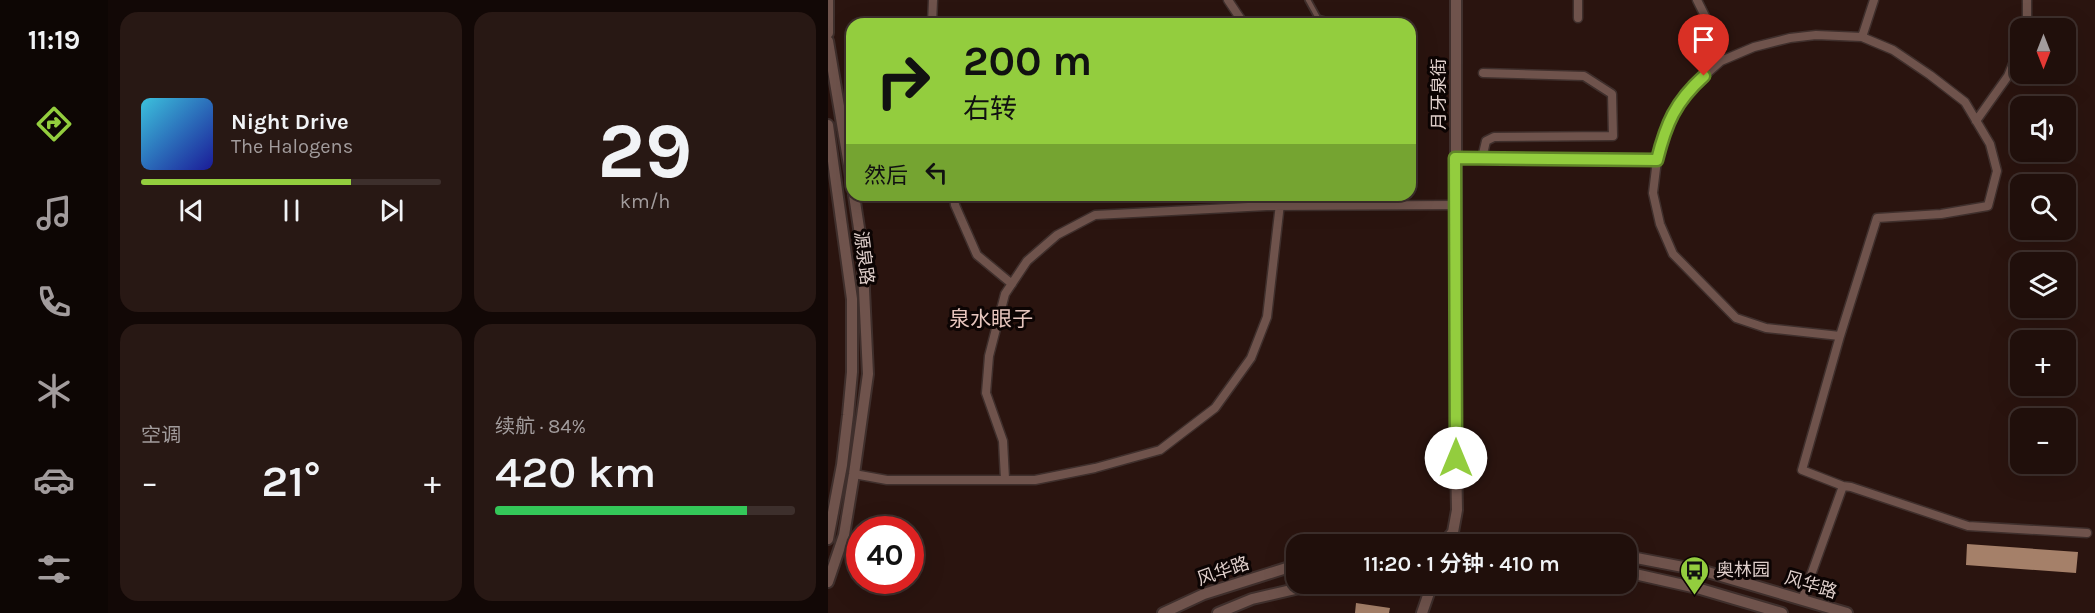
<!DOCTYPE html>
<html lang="zh">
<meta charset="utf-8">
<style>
:root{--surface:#200f0b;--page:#281814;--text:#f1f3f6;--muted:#a29c9d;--line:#3d2f2c;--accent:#93cd3e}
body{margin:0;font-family:Karla,"Noto Sans SC",sans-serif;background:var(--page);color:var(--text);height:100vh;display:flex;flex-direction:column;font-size:22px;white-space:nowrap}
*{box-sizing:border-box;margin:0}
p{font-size:20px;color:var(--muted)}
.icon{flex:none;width:33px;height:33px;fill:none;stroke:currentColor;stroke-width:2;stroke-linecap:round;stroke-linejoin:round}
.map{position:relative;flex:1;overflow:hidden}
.sheet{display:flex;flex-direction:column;gap:12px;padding:12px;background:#120806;width:720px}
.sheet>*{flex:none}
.hud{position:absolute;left:18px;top:18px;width:570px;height:183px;border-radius:18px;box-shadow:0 6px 24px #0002,0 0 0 2px var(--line);background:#93cd3e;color:#111;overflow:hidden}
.needle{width:39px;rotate:180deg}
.tools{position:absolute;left:1182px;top:18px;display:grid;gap:12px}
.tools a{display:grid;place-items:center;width:66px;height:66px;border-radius:12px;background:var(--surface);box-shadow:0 6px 24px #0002,0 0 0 2px var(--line);font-size:30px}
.speed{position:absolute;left:18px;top:516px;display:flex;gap:12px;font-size:30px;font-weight:700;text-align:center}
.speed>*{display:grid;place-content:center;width:78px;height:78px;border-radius:50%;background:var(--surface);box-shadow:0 6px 24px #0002,0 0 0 2px var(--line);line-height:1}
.speed .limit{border:9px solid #d22;background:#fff;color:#111}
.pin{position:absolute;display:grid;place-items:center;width:51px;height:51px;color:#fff;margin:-62px -26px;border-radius:50% 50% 50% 0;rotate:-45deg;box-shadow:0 0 6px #0007}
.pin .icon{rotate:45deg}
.me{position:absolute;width:66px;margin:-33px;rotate:0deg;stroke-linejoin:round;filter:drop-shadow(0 0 4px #0008)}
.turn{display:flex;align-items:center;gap:21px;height:126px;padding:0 18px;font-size:27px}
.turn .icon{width:78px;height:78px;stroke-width:2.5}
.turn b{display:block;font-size:42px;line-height:51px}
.then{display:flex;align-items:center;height:57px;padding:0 18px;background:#0003;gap:12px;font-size:22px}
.big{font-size:45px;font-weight:600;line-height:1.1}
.sheet .card{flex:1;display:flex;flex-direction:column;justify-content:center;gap:9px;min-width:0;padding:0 21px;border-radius:18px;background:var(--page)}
.sheet .dial{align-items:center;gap:0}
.dial b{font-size:78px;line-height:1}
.song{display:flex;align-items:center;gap:18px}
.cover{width:72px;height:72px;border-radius:9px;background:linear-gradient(135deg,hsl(190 70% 55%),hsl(240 70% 35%))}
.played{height:6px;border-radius:3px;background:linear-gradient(90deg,var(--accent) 70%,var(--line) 70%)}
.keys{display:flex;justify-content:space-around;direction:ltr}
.heat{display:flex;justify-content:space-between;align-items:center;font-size:33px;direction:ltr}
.charge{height:9px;border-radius:4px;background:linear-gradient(90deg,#34c759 84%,var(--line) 0)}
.sheet .tiles{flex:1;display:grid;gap:12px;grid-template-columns:repeat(2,1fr)}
.trip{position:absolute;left:458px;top:534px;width:351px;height:60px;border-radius:18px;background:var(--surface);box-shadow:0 6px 24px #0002,0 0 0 2px var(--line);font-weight:600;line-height:60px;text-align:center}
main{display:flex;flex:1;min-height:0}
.tabs{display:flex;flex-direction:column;width:108px;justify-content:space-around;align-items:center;background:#0d0604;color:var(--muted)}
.tabs .icon{width:42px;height:42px}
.tabs .selected{color:var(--accent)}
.tabs b{font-size:27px;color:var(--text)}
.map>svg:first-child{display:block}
</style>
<main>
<nav class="tabs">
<b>11:19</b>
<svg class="icon selected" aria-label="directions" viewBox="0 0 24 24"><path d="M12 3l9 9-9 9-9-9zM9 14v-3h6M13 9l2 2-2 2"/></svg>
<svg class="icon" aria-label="music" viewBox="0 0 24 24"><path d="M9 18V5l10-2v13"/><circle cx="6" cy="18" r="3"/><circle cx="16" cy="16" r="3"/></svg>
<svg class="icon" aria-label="phone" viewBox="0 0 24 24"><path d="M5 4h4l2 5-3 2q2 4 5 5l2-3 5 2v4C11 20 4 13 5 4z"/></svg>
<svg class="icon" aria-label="climate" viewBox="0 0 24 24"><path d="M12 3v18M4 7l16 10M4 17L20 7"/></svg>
<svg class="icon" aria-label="car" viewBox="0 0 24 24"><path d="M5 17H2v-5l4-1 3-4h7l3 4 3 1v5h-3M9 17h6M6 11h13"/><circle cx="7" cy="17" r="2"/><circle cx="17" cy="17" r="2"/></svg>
<svg class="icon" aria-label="filters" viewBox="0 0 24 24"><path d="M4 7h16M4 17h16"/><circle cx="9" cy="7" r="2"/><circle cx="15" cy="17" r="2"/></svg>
</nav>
<section class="sheet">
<div class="tiles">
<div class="card">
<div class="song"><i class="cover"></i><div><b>Night Drive</b><p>The Halogens</p></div></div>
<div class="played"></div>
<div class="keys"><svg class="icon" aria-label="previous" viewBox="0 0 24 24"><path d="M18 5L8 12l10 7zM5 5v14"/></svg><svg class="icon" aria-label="pause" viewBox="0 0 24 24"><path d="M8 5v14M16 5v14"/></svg><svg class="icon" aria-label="next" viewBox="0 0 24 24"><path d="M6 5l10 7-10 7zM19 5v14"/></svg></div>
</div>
<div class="card dial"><b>29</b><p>km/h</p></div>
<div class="card"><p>空调</p>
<div class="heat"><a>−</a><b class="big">21°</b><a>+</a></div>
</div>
<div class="card"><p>续航 · 84%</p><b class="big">420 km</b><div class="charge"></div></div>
</div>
</section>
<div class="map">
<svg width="1267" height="613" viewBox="0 0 1267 613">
<rect width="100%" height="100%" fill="#2a140f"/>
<path fill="#a58069" d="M1139,544L1250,552L1248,573L1138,565Z
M528,603L562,608L561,613H527Z"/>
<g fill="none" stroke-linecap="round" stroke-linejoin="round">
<defs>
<path id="service" d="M480,0L490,18L509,23L554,21
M478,24L490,18"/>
<path id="minor" d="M400,0L416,24
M750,0V18
M869,0L888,38L893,61
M1199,0V28
M104,24L105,0
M1034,37L1046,0
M1148,121L1180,76L1192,47
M627,158L829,160
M654,158L658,141L666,137L785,136L784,94L756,76L655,73
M126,195L127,205L149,255L184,284
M26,474L59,480H207L267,468L332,450L387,408L423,358L439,317L453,195
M177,479L175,441L158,393L161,356L177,294L199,261L229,235L267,215L439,206L627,205
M1015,486L1023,487L1140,526L1259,533
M974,600L1015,486L974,470L1012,336L1049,218L1113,214L1160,206L1169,171L1162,144L1137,102L1102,75L1065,50L1034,37L988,35L962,38L926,47L893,61L858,92L836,131L829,160L825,193L832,224L845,254L908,318L938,328L1012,336"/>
<path id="tertiary" d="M0,33V0
M0,41L24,183
M0,125L24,299V372L20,415L14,465L0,539
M615,544L625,532L629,510L628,458V0
M630,544L682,542L719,544
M798,556L876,571L1019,613
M798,572L869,588L954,613
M0,582L16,535L26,474L40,374L34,248L26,195
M335,613L376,594L468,565
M390,613L424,599L489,584
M594,613L604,584"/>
</defs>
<use href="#service" stroke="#3f2f2c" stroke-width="8"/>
<use href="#minor" stroke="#3f2f2c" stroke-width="11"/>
<use href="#tertiary" stroke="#3f2f2c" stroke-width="14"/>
<use href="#service" stroke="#6f534c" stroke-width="4.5"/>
<use href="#minor" stroke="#6f534c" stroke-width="8"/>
<use href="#tertiary" stroke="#6f534c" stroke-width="10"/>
</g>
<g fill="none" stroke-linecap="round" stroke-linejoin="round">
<defs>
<path id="route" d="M628,458L627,158L829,160C838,124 847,102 876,76"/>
</defs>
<use href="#route" stroke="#608528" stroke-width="15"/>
<use href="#route" stroke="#93cd3e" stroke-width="10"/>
</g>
<defs>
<symbol id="bus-pin" viewBox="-11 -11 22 30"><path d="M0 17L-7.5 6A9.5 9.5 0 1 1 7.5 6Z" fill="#93cd3e" stroke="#0c0403"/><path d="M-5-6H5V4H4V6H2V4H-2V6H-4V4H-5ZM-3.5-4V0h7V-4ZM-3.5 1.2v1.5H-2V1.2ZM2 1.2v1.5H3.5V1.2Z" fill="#111"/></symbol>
</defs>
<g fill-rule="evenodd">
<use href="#bus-pin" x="850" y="554" width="33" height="45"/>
</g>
<g text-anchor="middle" stroke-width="6" stroke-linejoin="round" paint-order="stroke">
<g font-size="18" fill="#dececa" stroke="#0c0403">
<text transform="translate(611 94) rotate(-90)" y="6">月牙泉街</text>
<text transform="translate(36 258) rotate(83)" y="6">源泉路</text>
<text transform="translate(395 571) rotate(-19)" y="6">风华路</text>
<text transform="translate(983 585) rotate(17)" y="6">风华路</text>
</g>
<g font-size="18" fill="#dececa" stroke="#0c0403" text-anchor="start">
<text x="888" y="576">奥林园</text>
</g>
<g font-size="21" fill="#e7c6be" stroke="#0c0403">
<text x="163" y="326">泉水眼子</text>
</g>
</g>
</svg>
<div class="tools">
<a><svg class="needle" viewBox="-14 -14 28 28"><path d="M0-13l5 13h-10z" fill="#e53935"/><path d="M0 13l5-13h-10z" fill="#a29c9d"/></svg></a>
<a><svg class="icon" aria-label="sound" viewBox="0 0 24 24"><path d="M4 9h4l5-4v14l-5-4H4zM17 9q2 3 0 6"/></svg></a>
<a><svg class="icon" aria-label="search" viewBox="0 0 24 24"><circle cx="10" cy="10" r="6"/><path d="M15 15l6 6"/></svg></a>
<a><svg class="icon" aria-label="layers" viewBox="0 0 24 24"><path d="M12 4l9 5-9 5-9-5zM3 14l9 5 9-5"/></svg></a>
<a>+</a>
<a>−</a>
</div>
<div class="speed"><div class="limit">40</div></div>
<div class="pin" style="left:876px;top:76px;background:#d93025"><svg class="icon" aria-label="arrive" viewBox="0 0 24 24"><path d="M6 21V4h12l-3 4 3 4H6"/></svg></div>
<svg class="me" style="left:628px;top:458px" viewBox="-20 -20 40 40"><circle r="19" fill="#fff"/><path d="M0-13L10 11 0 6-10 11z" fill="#93cd3e"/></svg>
<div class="trip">11:20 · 1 分钟 · 410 m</div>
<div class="hud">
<div class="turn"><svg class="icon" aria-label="right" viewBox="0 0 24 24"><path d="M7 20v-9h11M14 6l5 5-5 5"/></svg><div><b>200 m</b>右转</div></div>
<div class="then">然后<svg class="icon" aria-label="left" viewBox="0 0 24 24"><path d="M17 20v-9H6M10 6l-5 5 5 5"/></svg></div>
</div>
</div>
</main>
